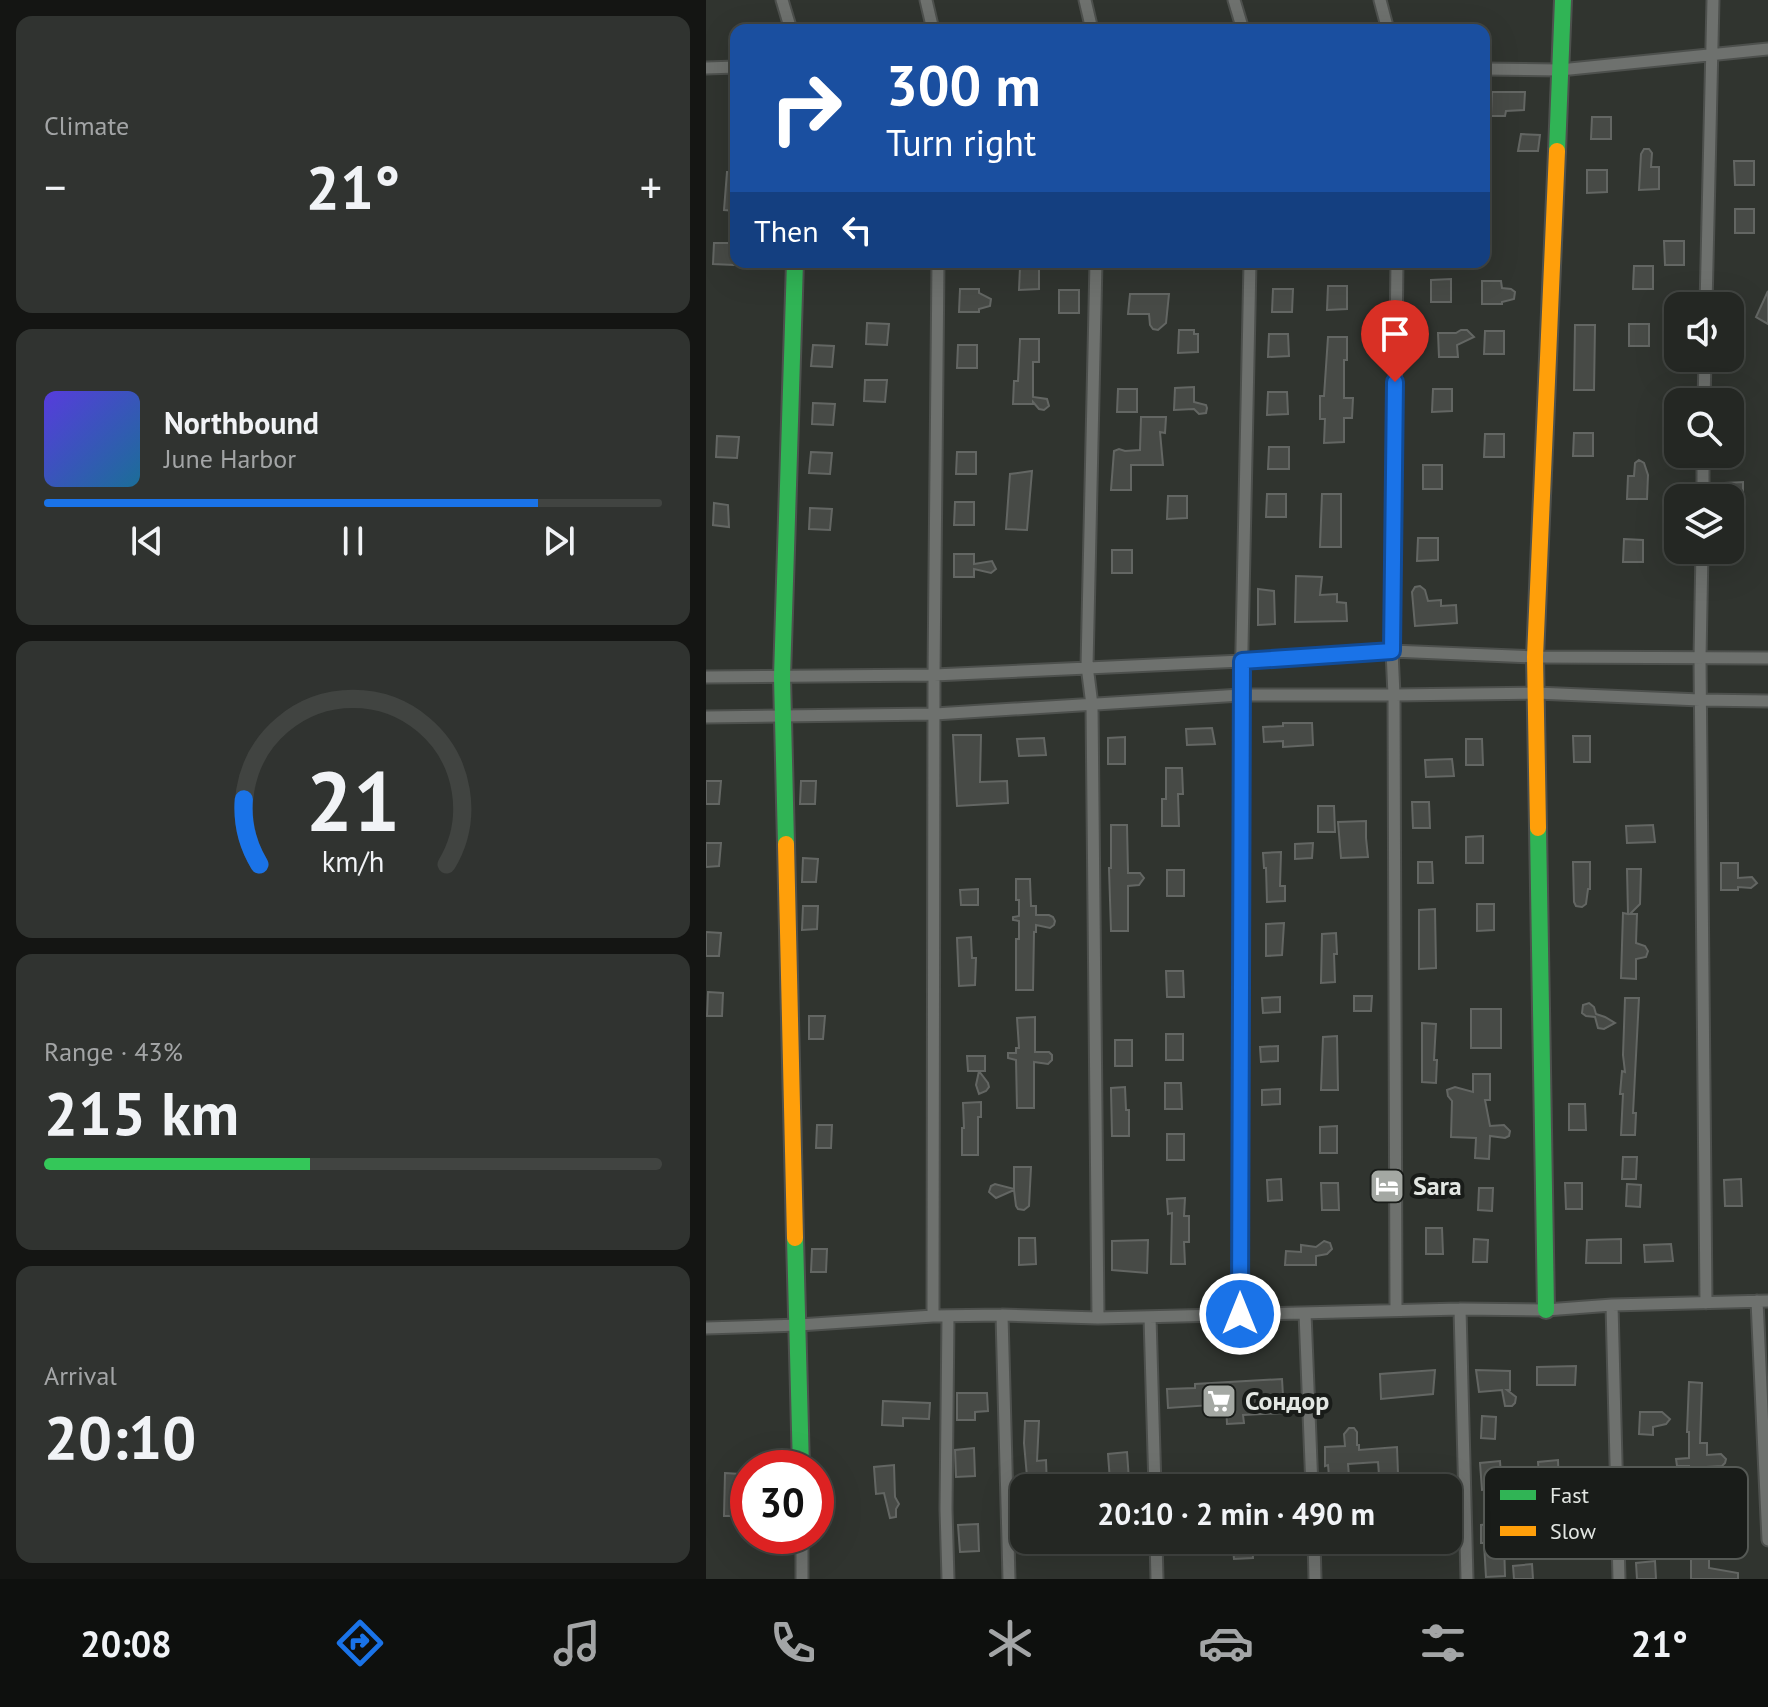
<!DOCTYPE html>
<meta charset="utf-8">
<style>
:root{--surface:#242723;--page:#303330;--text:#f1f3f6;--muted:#a3a5a6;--line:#414441;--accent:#1a73e8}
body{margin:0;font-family:"PT Sans",sans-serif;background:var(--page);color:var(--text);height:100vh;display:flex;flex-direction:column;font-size:30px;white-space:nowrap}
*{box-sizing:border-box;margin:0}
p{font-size:26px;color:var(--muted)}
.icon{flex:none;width:44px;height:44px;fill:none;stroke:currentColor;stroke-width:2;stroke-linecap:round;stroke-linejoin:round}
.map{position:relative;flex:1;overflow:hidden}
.panel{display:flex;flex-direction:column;gap:16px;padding:16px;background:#141513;width:706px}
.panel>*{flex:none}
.hud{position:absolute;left:24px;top:24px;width:760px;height:244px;border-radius:16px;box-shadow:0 8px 32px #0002,0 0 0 2px var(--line);background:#1a4fa0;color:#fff;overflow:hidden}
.buttons{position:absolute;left:958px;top:292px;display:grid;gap:16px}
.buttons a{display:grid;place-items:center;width:80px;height:80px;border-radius:16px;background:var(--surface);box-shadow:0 8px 32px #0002,0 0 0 2px var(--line);font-size:40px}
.speed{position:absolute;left:24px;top:1450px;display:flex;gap:16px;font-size:40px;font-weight:700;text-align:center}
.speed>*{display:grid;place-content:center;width:104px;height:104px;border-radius:50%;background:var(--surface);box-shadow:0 8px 32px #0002,0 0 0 2px var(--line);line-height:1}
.speed .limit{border:12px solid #d22;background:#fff;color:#111}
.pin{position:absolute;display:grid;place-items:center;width:68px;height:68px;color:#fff;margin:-82px -34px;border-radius:50% 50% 50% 0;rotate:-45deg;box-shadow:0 0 8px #0007}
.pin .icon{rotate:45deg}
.me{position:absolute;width:88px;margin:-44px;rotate:0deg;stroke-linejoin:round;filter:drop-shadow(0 0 6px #0008)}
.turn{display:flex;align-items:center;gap:28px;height:168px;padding:0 24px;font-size:36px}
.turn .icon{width:104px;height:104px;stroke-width:2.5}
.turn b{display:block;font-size:56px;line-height:68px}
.then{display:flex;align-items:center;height:76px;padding:0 24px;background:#0003;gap:16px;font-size:30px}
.big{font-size:60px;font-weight:700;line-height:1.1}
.panel .tile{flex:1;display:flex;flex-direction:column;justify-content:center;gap:12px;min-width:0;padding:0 28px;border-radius:16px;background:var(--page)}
.panel .dial{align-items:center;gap:0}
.dial svg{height:208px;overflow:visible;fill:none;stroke:var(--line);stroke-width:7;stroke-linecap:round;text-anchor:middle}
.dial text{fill:var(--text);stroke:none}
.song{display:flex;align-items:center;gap:24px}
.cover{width:96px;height:96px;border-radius:12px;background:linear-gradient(135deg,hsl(250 70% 55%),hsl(200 70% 35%))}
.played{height:8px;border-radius:4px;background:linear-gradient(90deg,var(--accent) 80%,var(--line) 80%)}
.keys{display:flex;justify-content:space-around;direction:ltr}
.heat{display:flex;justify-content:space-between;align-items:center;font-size:44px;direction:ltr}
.charge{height:12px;border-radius:6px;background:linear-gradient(90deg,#34c759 43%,var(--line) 0)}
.trip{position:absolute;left:304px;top:1474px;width:452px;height:80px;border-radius:16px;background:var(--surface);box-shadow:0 8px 32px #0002,0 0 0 2px var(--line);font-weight:700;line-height:80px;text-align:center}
.dock{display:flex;height:128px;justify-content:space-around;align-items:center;background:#0e100e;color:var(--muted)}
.dock .icon{width:56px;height:56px}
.dock .on{color:var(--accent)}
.dock b{font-size:36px;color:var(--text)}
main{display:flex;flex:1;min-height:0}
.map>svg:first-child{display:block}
</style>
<main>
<section class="panel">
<div class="tile"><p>Climate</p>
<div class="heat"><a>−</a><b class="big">21°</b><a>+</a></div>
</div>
<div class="tile">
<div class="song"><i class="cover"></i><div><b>Northbound</b><p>June Harbor</p></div></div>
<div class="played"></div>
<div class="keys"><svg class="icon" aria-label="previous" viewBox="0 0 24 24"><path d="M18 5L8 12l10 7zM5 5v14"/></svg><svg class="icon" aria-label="pause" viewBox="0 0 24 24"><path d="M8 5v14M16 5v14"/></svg><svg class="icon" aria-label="next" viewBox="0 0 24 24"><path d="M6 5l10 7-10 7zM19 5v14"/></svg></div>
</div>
<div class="tile dial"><svg viewBox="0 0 100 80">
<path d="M14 69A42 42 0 1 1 86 69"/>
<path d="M14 69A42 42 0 0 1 8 44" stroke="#1a73e8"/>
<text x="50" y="56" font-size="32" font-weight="700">21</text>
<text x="50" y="72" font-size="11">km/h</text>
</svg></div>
<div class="tile"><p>Range · 43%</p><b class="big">215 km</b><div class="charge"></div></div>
<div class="tile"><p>Arrival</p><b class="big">20:10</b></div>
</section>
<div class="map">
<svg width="1062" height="1579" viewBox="0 0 1062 1579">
<rect width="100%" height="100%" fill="#30342f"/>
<path fill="#474a46" stroke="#636663" stroke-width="2" d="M786,92H819L818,110L800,111L799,116H785Z
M886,117H905V139H885Z
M815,134L834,135L832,151H812Z
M938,149H943L946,153L945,167H953V189L933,190L935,154Z
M1028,161H1048V185H1029Z
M881,170H901V192L881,193Z
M21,172H30V211L18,210Z
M1029,209H1048V233H1029Z
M958,241H978V265H959Z
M8,243H30L28,265L7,264Z
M928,266H947V289H927Z
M314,267H333V289L313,290Z
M745,279V302H725V280Z
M776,281H795L796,288L805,289L809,292L808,299L796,302V304H776Z
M622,286H641V309L621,310Z
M254,289H273V293L285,299L284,306L273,309V312H253Z
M567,289H587L586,312H566Z
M353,290H373V313H353Z
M1062,291V324L1050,317Z
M424,294H463L460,323L452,330L447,329L444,325L443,314H422Z
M1024,322H1039V336H1024Z
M161,323L183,324L181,345L160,344Z
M923,324H943V346H923Z
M869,325H889L888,390H868Z
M473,330H488V334H492V352L472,353Z
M755,330H761L768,337L751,345L752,357H733L732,333H750Z
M779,331H798V354H778Z
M563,334H582L583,356L562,357Z
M622,337H641V360H638V398H647L646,418H638V442L618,443L619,419H614V396H618Z
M314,339H333V362H327V397L341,399L343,406L338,410L333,409L327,402V404H307L308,381H312Z
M107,345L128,346L126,367L105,366Z
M252,345H271V368H251Z
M159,380H181L179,402L158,401Z
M488,387V402L500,405L501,408L500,413L493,414L488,409L468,410L469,388Z
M412,389H431V412H411Z
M727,389H746V411L726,412Z
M562,392H581L582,414L561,415Z
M107,403L129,404L127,425L106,424Z
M435,417H460L459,433L454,432L457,465H425V490H405L408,451L413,449L419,451L434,450Z
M868,433H887V456H867Z
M779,434H798V457H778Z
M11,436L33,437L31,458L10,457Z
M563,447H583V469H562Z
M105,452L126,453L124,474L103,473Z
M251,452H270V474H250Z
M933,460L938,463L942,475L941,499H921L922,476H928L929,463Z
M717,465H736V489H717Z
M326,471L321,530L300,529L304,474Z
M1037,482V500L1018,498L1019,483Z
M561,494H580V517H560Z
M616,494H635V547H614Z
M462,496H481V518L461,519Z
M249,502H268V525H248Z
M8,503L22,505L23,527L7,525Z
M104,508L126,509L124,530L103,529Z
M712,538H732V560L711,561Z
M918,539L937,540V562H917Z
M406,550H426V573H406Z
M248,554H268V564L286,561L290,569L285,573L268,569V577H248Z
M590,576L616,577L614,595L631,594V602L640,603L641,621L589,622Z
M714,586L719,590L722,601L735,600V606L750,605L751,623L709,626L706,592L709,587Z
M552,589L568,591L569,624L552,625Z
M577,723H606L607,745L577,747V741L558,742L557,727L577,726Z
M506,728L509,744L481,745L480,729Z
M247,735H275L274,782L301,781L302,803L251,806Z
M867,736H884V762H868Z
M419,737V764H402V738Z
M338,738L340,755L313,756L311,739Z
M760,739H776L777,765H760Z
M746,759L748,776L720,777L719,760Z
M460,768H476L477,794H472L473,826H456V799H460Z
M0,781H15L13,804H0Z
M95,781H110L109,804H94Z
M706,802H723L724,828H707Z
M612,806H628L629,832H612Z
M660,821V838L662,857L635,858L632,822Z
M405,825H421L422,873H434L438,878L433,885L422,886V931H405L403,868H405Z
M947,825L949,842L921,843L920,826Z
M777,836V863H760V837Z
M0,843H15L13,866L0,867Z
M607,843L606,858L589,859V844Z
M575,852L574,886H579V901L561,902L560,868H558L557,853Z
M97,858L112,859L110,882H96Z
M712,862H726L727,883H712Z
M867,862H884V889H882L880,904L876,907L870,906L868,902Z
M1015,863H1032V878L1046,877L1051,883L1045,888L1032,887V890H1015Z
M921,869H935L934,904L924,914H931L930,943L939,946L942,951L940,957L930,959V979L915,978L917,913L922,914Z
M461,870H478V896H461Z
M310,879H324L325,906H330V915H343L347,917L349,921L348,925L344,928L330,925V932H328L327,990H310V939H313V921L307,920V917L313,916V900H310Z
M272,889V905H255L254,890Z
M771,904H788V930L771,931Z
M97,906H112L111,929L96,930Z
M729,909L730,968L713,969V910Z
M578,923L576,955L560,956V924Z
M0,932L15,933L13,956H0Z
M630,933L631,954H628L629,982L615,983L616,934Z
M265,937L266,958H270L269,985L253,986L251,938Z
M460,971H477L478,997H461Z
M2,992L17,993L16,1016H1Z
M648,996H666L665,1011H648Z
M574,997V1012L557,1013L556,998Z
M919,998H933L927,1113H930L929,1135H915L917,1094H914L916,1071L919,1072L917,1055Z
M883,1003L888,1007L890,1014L899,1017L909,1023L898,1029L892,1028L889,1017L880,1016L876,1013L877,1005Z
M765,1009H795V1048H765Z
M103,1016H119L117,1039H103Z
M329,1017V1052H343L346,1055V1060L342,1064L328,1062V1108H311L310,1060L302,1058V1053H310V1048H313L311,1018Z
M716,1023L730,1024L728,1060H731L730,1083L716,1082Z
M460,1034H477V1060H460Z
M631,1036L632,1090H615L617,1037Z
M409,1040H426V1066H409Z
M572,1046V1061L555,1062L554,1047Z
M261,1056H279V1071H273L282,1083L283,1087L280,1091L273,1094L270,1085L273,1071H262Z
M767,1074H784V1100H779L784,1126L798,1125L804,1131L803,1136L799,1138L784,1136L783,1159L769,1158L770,1138L745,1137L746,1101L742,1096L741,1090L749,1087L767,1092Z
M459,1083H475L476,1109H459Z
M419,1087L420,1110H423V1136H406L405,1088Z
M574,1089V1104L556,1105V1090Z
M275,1102V1117H272V1155H256V1128H258L257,1103Z
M863,1104H879L880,1130H863Z
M111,1125H126L125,1148H110Z
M631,1126V1153H614V1127Z
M461,1134H478V1160H461Z
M917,1157H931L930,1179H916Z
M308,1167H325L323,1206L318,1210L312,1209L310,1206L308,1190L290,1198L283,1192L285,1186L289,1184L308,1189Z
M575,1179L576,1200L562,1201L561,1180Z
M1035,1179L1036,1206H1019L1018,1180Z
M615,1183H632L633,1210H616Z
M859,1183H876V1209H860Z
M921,1184L935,1185L934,1207L920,1206Z
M773,1188H787L786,1211L772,1210Z
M479,1198L478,1216H483V1242H478L479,1264H465L466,1213L462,1214L461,1199Z
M720,1228H736L737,1254H720Z
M313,1238H329L330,1264L313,1265Z
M768,1239L782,1240L781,1262H767Z
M915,1239V1263H880L881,1240Z
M442,1240L441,1273L406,1270V1241Z
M618,1241L624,1243L626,1249L621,1254L610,1256V1265H579L580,1251L595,1252V1245L610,1247Z
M965,1244L967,1261L939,1262L938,1245Z
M106,1249H121L120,1272H105Z
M870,1366L869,1385H831V1367Z
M729,1370L727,1394L675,1399L674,1374Z
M770,1370L804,1371V1390H801L810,1397L809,1403L806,1406H799L796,1390L773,1392Z
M576,1379L578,1413L537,1415L538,1423L521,1424L520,1404L462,1408L461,1389L489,1388V1384Z
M983,1382L996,1383L994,1443H1001V1455L1015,1454L1020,1459L1019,1463L1016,1466L1001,1467V1514H999L1005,1522L1004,1527L999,1530L993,1525L992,1514L984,1515L983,1466H971L970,1459L983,1458V1432H981Z
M251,1393H281L282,1411L269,1412V1420H251Z
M177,1401L224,1403L223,1419L197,1418V1426L176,1425Z
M934,1412H956L964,1419L960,1424L947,1427V1435L933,1434Z
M776,1416L790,1417L789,1439L775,1438Z
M319,1421H333L331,1461L340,1460L341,1488H322L318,1443Z
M643,1428H648L651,1432V1445H653V1450L691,1447L692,1474L673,1475L672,1462L642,1464L644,1488H624L622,1465L619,1466V1447L639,1446L638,1434Z
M268,1448L269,1476L250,1477L249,1450Z
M421,1452L423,1480L404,1481L402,1454Z
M852,1460L853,1488L834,1489L832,1462Z
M794,1461L796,1488L776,1490L774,1463Z
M188,1465L189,1497L193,1504L190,1509V1517L184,1518L178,1493L170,1494L168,1467Z
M19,1473L34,1474L33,1516H18Z
M810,1522V1541L798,1542L799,1576L780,1577L778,1543H775V1525Z
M272,1524L273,1551L254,1552L252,1525Z
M526,1540H546L547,1558L528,1559Z
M1003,1556V1568L1032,1573V1579H985V1558Z
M949,1561L950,1579H931L930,1563Z
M826,1564L827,1579H808L807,1566Z"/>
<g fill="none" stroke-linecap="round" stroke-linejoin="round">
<defs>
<path id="street" d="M76,0L85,30
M220,0L227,30
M379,0L386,30
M528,0L537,30
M674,0L682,30
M0,68L30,67
M778,69L854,70L1062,49
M390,262L381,666L386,705L392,1318
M1000,306L1007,0
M998,402L999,358
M997,498V454
M996,550L994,658L1000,1303
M0,677L228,675L536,661L686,651L829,657L1062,658
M0,717L229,714L535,695H688L830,693L994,700L1062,701
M1051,1301L1062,1540
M906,1305L913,1579
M754,1309L761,1579
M690,1310L688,695L686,651L691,262
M599,1313L606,1488
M534,1314L535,695L544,262
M296,1315L303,1579
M227,1316L228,675L232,262
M444,1317L449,1488
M0,1328L93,1325L227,1316L296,1315L392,1318L754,1309L840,1310L906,1305L1062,1301
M96,1536V1579
M450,1540L451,1579
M608,1540L609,1579
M242,1579L240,1509L242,1316"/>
<path id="fast" d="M851,151L857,0
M832,828L840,1310
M80,844L76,677L89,262
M89,1238L95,1468"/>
<path id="slow" d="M832,828L829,657L851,151
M80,844L89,1238"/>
</defs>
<use href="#street" stroke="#4d504d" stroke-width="15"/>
<use href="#fast" stroke="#4d504d" stroke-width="20"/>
<use href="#slow" stroke="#4d504d" stroke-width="20"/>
<use href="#street" stroke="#6e716e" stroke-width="11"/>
<use href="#fast" stroke="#30b455" stroke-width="16"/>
<use href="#slow" stroke="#ff9f0a" stroke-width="16"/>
</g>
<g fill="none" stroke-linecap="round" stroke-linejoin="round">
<defs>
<path id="route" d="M534,1314L536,661L686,651L689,382"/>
</defs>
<use href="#route" stroke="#114b97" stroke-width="20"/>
<use href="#route" stroke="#1a73e8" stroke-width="14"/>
</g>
<defs>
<symbol id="hotel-square" viewBox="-11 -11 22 22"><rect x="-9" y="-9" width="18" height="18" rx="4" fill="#a4a8a3" stroke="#191c19"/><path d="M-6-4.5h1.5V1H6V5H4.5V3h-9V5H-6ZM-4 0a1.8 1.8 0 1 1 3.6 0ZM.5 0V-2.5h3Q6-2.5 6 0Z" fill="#fff"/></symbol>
<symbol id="supermarket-square" viewBox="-11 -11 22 22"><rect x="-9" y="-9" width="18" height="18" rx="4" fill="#a4a8a3" stroke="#191c19"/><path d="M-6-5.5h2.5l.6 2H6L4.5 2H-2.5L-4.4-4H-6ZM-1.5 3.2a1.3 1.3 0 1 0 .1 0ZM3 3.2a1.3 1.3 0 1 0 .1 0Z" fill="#fff"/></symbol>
</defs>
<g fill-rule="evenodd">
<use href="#hotel-square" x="661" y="1166" width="40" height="40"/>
<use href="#supermarket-square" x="493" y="1381" width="40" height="40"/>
</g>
<g text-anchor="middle" stroke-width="8" stroke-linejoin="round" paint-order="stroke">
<g font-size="26" font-weight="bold" fill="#e2e6e2" stroke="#191c19" text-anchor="start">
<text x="707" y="1195">Sara</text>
<text x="539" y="1410">Сондор</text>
</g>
</g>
<rect x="778" y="1467" width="264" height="92" rx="12" fill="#191c19" stroke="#555955" stroke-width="2"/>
<rect x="794" y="1490" width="36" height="10" fill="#30b455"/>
<rect x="794" y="1526" width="36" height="10" fill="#ff9f0a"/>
<g font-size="22" fill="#e2e6e2">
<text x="844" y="1503">Fast</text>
<text x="844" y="1539">Slow</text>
</g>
</svg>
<div class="buttons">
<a><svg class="icon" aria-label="sound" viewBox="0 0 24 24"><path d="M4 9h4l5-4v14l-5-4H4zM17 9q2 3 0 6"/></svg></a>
<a><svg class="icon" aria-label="search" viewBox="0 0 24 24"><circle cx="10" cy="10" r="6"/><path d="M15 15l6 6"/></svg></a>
<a><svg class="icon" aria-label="layers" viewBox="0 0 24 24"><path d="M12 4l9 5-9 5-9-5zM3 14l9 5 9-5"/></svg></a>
</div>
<div class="speed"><div class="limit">30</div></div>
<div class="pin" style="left:689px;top:382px;background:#d93025"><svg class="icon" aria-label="arrive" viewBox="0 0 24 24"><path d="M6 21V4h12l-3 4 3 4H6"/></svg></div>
<svg class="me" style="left:534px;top:1314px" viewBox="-20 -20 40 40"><circle r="17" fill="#1a73e8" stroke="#fff" stroke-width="3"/><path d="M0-11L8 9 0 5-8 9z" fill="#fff"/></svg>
<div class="trip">20:10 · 2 min · 490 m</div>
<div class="hud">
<div class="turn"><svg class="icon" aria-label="right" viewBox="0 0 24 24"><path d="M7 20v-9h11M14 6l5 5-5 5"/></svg><div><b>300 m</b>Turn right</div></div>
<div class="then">Then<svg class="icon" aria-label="left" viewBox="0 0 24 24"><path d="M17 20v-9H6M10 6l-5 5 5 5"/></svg></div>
</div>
</div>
</main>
<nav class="dock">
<b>20:08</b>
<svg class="icon on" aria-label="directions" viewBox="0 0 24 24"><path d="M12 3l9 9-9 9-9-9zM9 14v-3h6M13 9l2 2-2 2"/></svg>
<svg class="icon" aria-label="music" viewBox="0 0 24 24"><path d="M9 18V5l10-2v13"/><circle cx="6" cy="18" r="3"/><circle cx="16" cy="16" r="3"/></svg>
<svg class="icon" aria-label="phone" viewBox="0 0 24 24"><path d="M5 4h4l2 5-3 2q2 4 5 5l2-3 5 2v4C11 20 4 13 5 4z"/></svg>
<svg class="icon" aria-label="climate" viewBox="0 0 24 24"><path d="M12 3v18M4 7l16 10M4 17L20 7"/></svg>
<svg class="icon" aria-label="car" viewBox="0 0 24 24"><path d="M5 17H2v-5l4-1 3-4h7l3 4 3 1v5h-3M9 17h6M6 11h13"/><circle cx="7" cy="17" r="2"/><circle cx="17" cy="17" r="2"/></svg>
<svg class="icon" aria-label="filters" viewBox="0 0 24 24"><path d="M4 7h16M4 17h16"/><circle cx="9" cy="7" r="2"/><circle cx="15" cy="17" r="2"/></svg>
<b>21°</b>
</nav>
